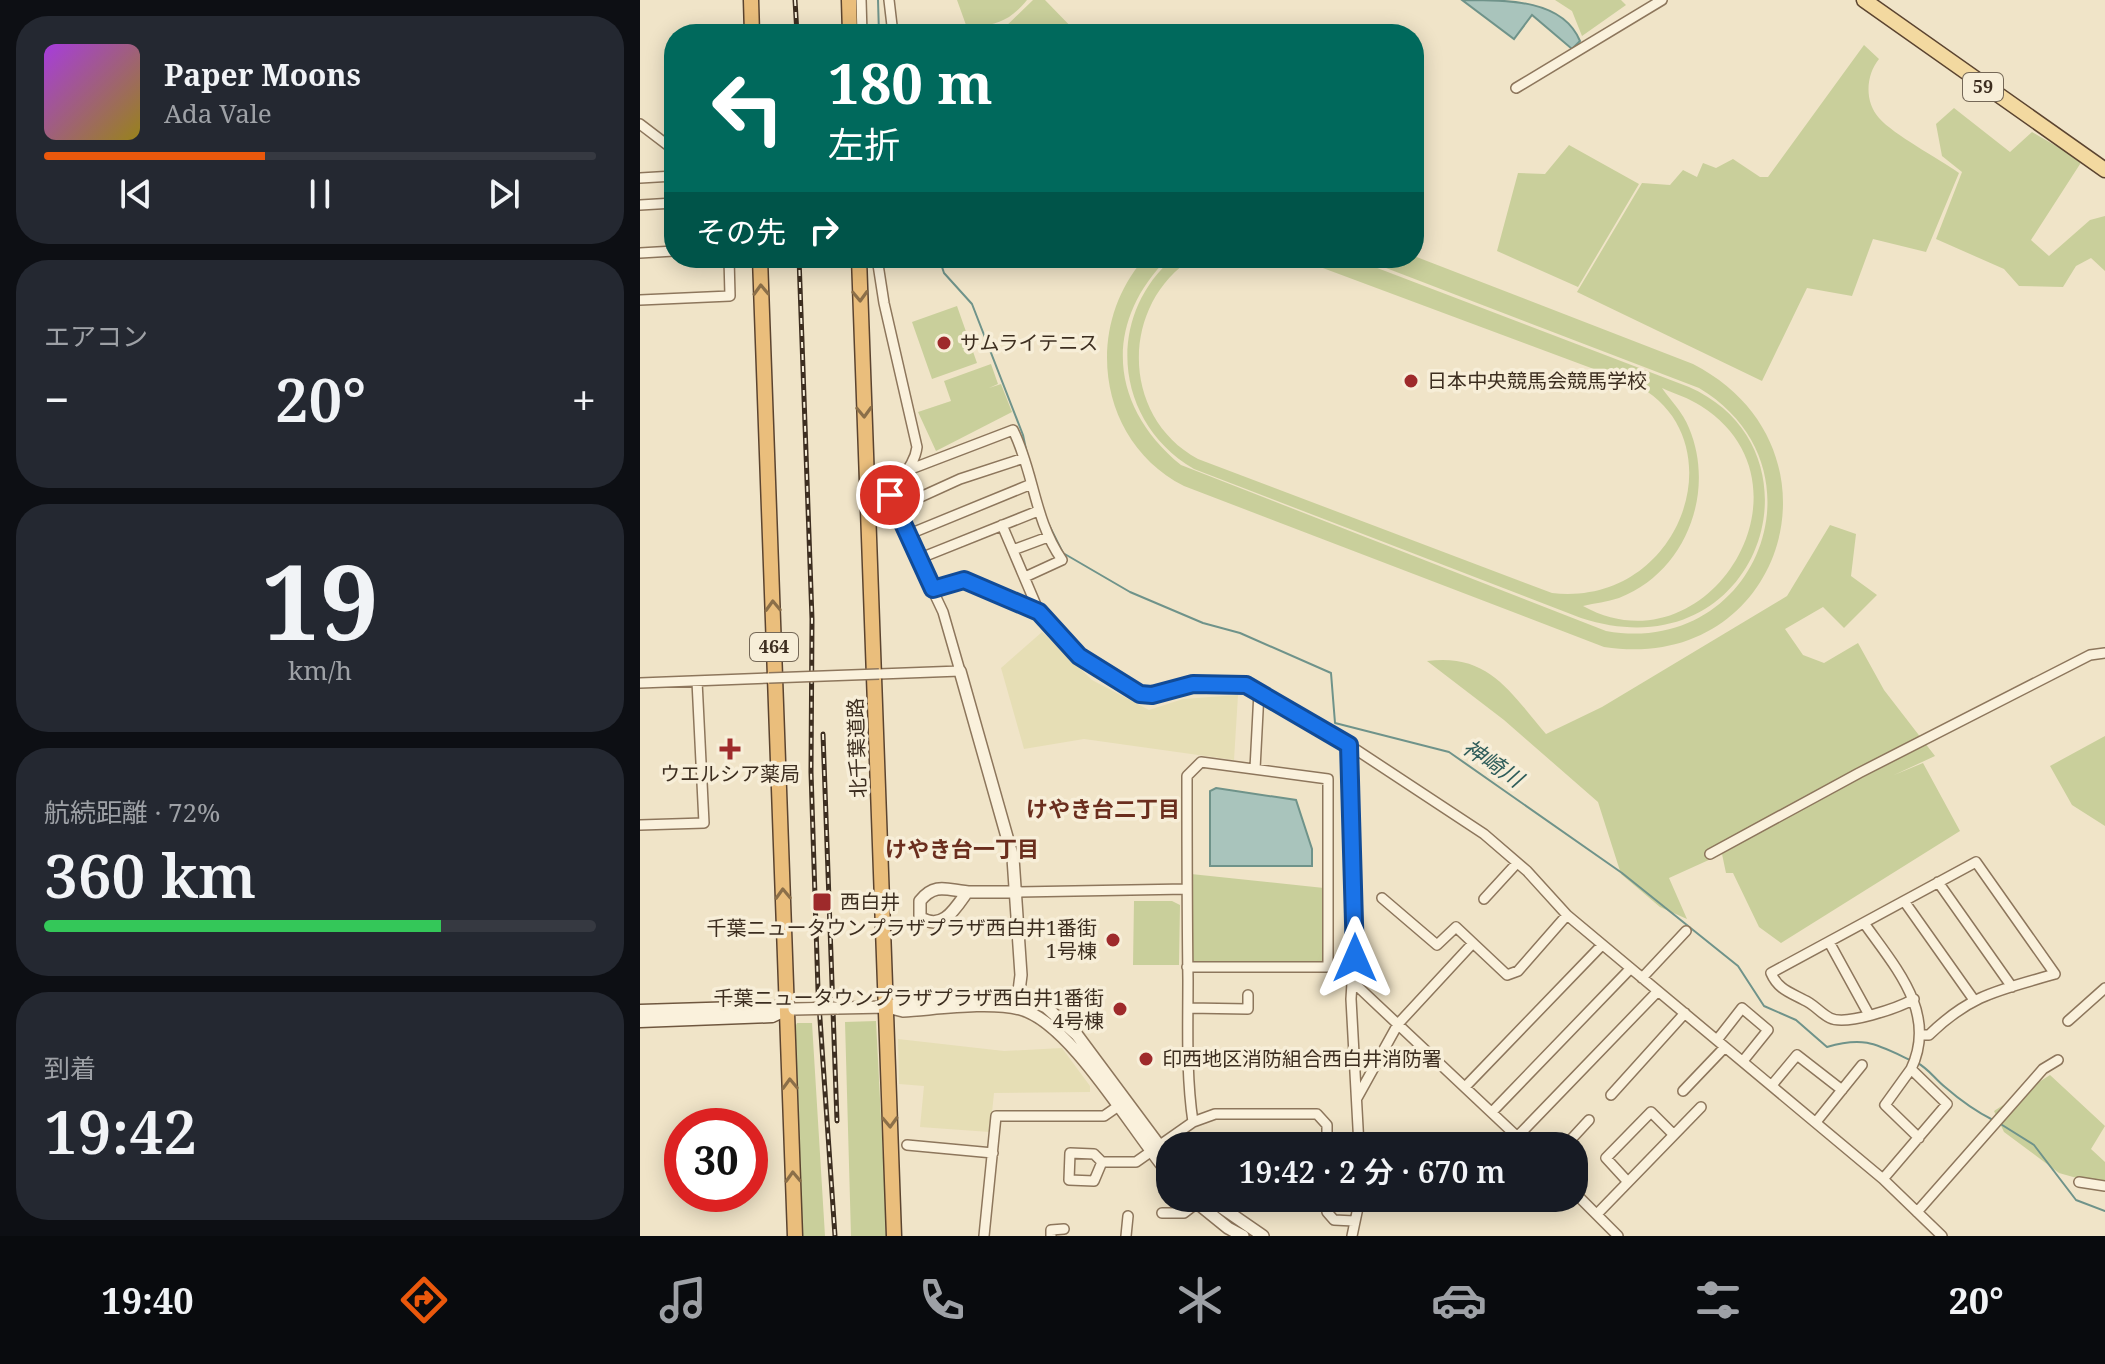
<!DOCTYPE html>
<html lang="ja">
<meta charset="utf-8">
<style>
:root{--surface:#171b24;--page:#242831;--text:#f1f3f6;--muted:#9ea1a6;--line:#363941;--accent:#ea580c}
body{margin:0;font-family:"Noto Serif","Noto Sans JP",serif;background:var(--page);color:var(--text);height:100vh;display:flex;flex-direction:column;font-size:30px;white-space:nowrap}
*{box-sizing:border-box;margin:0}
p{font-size:26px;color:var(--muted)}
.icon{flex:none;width:44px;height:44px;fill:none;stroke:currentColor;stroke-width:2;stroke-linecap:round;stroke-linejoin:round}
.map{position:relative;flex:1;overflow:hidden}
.details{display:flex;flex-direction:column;gap:16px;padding:16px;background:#0d0f14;width:640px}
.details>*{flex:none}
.hud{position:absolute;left:24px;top:24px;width:760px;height:244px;border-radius:32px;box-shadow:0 4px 20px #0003;background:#00695c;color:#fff;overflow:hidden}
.speed{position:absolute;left:24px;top:1108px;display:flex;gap:16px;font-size:40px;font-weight:700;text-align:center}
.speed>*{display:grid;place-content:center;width:104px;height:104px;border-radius:50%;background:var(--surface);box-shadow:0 4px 20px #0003;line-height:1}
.speed .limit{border:12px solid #d22;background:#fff;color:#111}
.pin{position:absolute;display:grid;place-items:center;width:68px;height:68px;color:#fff;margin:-34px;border:4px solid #fff;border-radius:50%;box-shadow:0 2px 8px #0007}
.me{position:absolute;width:88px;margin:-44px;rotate:0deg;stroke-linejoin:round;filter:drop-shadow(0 0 6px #0008)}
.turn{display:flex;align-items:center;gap:28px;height:168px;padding:0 32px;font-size:36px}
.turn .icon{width:104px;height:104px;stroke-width:2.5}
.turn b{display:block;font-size:56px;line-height:68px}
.then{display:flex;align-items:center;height:76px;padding:0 32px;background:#0003;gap:16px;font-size:30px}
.big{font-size:60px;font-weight:600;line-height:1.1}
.details .widget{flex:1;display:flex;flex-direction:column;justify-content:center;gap:12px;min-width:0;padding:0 28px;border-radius:32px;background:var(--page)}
.details .dial{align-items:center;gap:0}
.dial b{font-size:104px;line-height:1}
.song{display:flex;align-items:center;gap:24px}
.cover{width:96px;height:96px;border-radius:12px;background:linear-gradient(135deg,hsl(280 70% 55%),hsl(50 70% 35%))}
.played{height:8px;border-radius:4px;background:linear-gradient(90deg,var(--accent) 40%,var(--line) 40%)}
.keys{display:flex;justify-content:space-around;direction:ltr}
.heat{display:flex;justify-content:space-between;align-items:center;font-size:44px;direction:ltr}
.charge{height:12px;border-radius:6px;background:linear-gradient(90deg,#34c759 72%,var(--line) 0)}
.trip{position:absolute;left:516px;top:1132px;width:432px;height:80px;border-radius:32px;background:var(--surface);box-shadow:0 4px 20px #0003;font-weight:600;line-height:80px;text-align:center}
.tab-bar{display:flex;height:128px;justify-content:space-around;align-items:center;background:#090b0e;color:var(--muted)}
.tab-bar .icon{width:56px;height:56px}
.tab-bar .current{color:var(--accent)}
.tab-bar b{font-size:36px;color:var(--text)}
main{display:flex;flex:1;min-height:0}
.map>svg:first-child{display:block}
</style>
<main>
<section class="details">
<div class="widget">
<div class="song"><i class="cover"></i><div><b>Paper Moons</b><p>Ada Vale</p></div></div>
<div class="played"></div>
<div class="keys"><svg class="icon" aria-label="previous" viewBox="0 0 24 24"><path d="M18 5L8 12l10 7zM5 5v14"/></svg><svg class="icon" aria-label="pause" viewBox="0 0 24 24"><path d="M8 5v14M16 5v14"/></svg><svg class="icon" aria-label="next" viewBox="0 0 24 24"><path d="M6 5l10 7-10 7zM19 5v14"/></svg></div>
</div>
<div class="widget"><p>エアコン</p>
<div class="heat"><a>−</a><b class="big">20°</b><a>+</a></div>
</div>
<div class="widget dial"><b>19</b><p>km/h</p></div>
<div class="widget"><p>航続距離 · 72%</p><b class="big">360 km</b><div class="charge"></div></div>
<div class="widget"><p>到着</p><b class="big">19:42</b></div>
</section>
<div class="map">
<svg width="1465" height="1236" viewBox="0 0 1465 1236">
<rect width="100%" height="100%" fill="#f0e4c8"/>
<path fill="#e6deb5" d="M402,632L452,680L509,710L543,699L598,695L594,760L444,739L384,749L361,668Z
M258,1039L364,1051L422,1048L450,1086V1092L354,1093L350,1132L280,1127L284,1086L259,1084Z"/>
<path fill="#c9cf9b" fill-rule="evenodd" d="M317,0H387C370,21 353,28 326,25Z
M393,0H405L438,34H358Z
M915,0H981L986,5L942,36L932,11Z
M1224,45L1239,59C1226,75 1224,101 1239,118C1254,135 1298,158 1319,173L1286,252L1233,239L1212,296L1167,288L1122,381L937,292L1002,183L1030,185L1043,170L1057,177L1063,163L1076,168L1093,159L1120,177H1128Z
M1314,108L1370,152L1392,132L1442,161L1391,240L1409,256L1450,220L1465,216V271L1451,258L1436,266L1423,287L1379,286L1364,269L1296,239L1322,172L1302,156L1296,124Z
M929,145L999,184L938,287L857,251L878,173L905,174Z
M774,256L1053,364C1213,446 1145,675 964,647L544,486C459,443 443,330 503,260L528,258C462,324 470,407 541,465L966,631C1117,658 1191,467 1059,388L720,258Z
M533,258H553C480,304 480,417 558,459L912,593C1043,608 1100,436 994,384L656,258H711L1049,387C1192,450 1120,676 941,618L554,469C475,423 464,318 533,258ZM1022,388C1035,394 1049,398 1061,406C1185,485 1067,675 943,606C955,603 967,602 979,598C1046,572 1076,492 1049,428C1043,412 1030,400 1022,388Z
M317,306L337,363L292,379L272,322Z
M351,364L358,384L349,388L361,384L372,412L296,451L278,412L311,401L304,381Z
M1190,525L1216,534L1211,576L1237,595L1204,628L1183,607L1145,629L1163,655L1184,663L1218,643L1244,690L1295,756L1254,775L1283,763L1320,831L1141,943L1119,927L1093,873H1086L1082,854L1029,878L1047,919L1020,907L981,874L958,802L864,720L787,661C849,653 870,692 906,734L962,707L1147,596Z
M1465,736V826L1432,805L1410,766Z
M551,874L684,888V960L680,964L555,963L551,959Z
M494,901H532L540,905L539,965H493Z
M236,1021L247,1236H211L205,1022Z
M157,1023H172L185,1236H161L154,1029Z
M1410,1075L1465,1126L1451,1149L1465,1162V1186L1419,1173L1364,1132L1354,1111Z"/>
<path fill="#a9c4bc" stroke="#6f938a" stroke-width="2" d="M822,0C871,0 923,0 940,41L932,49L892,15L874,39Z
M576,788L656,800L672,849V866H570V791Z"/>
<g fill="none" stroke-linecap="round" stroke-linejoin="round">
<path stroke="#6f938a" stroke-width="2" d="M238,0L239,34
M299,258L304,273L332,304L383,435L387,454
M409,525L423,553L490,592L563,623L600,633L691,673L695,723L809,752L982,873L1098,966L1124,1006L1156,1020L1187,1047C1224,1036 1236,1044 1270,1060
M1276,1062C1289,1069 1294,1078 1305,1087C1320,1100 1335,1111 1353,1120
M1359,1123L1394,1145L1436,1200L1465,1211"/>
<defs>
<path id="minor" d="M221,0L222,34
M249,0L253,34
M876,88L1022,0
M0,124L34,150
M0,178L34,176
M0,205L34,203
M0,253L34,251
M237,258L244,303L277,447C274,472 248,485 251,502L303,612L320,671L239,674
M0,300L90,296L89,258
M271,469L373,430C394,472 394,520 422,560L385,577
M254,509L320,479L384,458
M362,525L399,612
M267,535L389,485
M373,550L408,537
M278,559L398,511
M293,589L324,580L399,612L439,656L500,694L512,695L553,684L606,685L709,745L844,834L887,871L927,915L1243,1179L1302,1236
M0,683L129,678
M709,745L715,933L711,999L719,1146
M615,769L619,692
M0,825L64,823L57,681
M1070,854L1219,773L1450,655L1465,653
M1298,882L1372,987
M378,892L547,889
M742,898L797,945L816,927L833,943
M844,899L877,863
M1264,901L1334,1000
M1224,923C1255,967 1298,1013 1271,1069L1307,1104L1243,1179
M1189,942L1228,1013
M547,967H688V779L561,762L547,776C547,844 547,912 548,980C548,1028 546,1075 553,1122
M1002,978L1046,931
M714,983L887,1146
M1274,999C1258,1008 1206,1026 1190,1018C1180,1013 1174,1004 1164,1000C1149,992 1138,989 1131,973L1336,862L1415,974C1360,990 1331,994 1289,1035H1282
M548,1008L608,1009V995
M1428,1021L1465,988
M1077,1040L1102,1008L1128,1030L1103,1061
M1271,1069L1245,1105L1279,1138
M1132,1085L1157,1055L1202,1090
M825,1087L962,945
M1043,1091L1085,1047
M971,1095L1045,1013
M717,1098L758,1024L833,943L867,975L878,971L927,915
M852,1112L990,969
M1176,1122L1222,1065
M877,1137L1018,991
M267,1145L353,1153
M925,1146L949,1120
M462,1162L454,1154L430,1153L429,1180L454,1181L462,1162H496L553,1122L575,1114H677L687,1125V1146
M988,1182L966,1158L1011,1112L1033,1134
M1439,1182L1465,1186
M934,1192L978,1236
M687,1198V1212L694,1220L714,1221
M1277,1212L1403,1069L1418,1060
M522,1213H544L557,1203
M957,1214L1061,1107
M344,1236L356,1116H464L477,1107
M411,1236V1230L424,1229
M486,1236L488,1216
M712,1236L720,1198"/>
<path id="tertiary" d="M320,671L373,858L381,975L378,999
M327,892C315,909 302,932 280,917V901C296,880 311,892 332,892C348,892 363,892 378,892
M247,1007L263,1002L380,995L406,1007L437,1035L530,1160
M197,1008L247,1007L263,1011C296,1009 348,1001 380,1009C431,1022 493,1132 530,1175
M551,1198L588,1228L603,1236
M568,1198L623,1236"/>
<path id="secondary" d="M0,1011L131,1007L147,1009
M0,1021L132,1016L147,1009"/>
<path id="primary" d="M1224,0L1465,170"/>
<path id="trunk" d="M111,0L112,34
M209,0L210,34
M120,258L155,1236
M219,258L254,1236"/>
</defs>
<use href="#minor" stroke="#8d765c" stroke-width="12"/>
<use href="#tertiary" stroke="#8d765c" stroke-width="14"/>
<use href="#secondary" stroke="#6f573f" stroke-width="15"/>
<use href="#primary" stroke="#5b4430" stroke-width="17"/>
<use href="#trunk" stroke="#5b4430" stroke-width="17"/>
<use href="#minor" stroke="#faf1dc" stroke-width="9"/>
<use href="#tertiary" stroke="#faf1dc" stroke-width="11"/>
<use href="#secondary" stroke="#faf1dc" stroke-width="12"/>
<use href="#primary" stroke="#f3d9a0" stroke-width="14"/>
<use href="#trunk" stroke="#eabe7c" stroke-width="14"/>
<defs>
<path id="rail" d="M155,0L157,34
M159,258L172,619L171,772L178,990L195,1236
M183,734L197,1121"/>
</defs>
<use href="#rail" stroke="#3d2e20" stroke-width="5"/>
<use href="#rail" stroke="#f7eed8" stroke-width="2" stroke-dasharray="6" stroke-linecap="butt"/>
<defs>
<path id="minor-bridge" d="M129,678L239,674"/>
<path id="tertiary-bridge" d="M154,1009L197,1008"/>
</defs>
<use href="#minor-bridge" stroke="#8d765c" stroke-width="12" stroke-linecap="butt"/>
<use href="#tertiary-bridge" stroke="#8d765c" stroke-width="14" stroke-linecap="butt"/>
<use href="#minor-bridge" stroke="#faf1dc" stroke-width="9"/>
<use href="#tertiary-bridge" stroke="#faf1dc" stroke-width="11"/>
</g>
<defs><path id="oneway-chevron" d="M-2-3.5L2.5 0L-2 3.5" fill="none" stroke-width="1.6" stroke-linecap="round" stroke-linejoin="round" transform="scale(2)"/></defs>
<g stroke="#8b6f49">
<use href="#oneway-chevron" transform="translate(121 290) rotate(-92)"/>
<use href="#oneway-chevron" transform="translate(220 296) rotate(88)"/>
<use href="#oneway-chevron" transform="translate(224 412) rotate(88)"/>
<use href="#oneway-chevron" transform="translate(133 606) rotate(-92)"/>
<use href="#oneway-chevron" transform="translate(143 894) rotate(-92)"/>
<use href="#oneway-chevron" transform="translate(150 1084) rotate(-92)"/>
<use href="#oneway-chevron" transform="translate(250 1122) rotate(88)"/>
<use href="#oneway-chevron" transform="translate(153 1177) rotate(-92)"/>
</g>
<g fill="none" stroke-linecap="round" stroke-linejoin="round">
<defs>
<path id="route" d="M250,495L293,589L324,580L399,612L439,656L500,694L512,695L553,684L606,685L709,745L715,958"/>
</defs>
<use href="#route" stroke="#114b97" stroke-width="20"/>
<use href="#route" stroke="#1a73e8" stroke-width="14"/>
</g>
<g fill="#9e2a2b" stroke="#f7eed8" stroke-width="3">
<circle cx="304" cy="343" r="8"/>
<circle cx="771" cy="381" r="8"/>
<path d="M86 737h8v8h8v8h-8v8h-8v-8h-8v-8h8z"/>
<rect x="172" y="892" width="20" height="20" rx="4"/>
<circle cx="473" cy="940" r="8"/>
<circle cx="480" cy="1009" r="8"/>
<circle cx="506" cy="1059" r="8"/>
</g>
<g text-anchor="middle" stroke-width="7" stroke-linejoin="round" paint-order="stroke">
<g fill="#f7eed8" stroke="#756857" stroke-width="2">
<rect x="1323" y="73" width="40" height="28" rx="6"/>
<rect x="110" y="633" width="48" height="28" rx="6"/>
</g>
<g font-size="18" font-weight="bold" fill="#3d2e20">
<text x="1343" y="93">59</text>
<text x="134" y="653">464</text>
</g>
<g font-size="20" fill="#3d2e20" stroke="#f7eed8" text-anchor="start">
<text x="320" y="350">サムライテニス</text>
<text x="787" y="388">日本中央競馬会競馬学校</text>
<text x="90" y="781" text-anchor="middle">ウエルシア薬局</text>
<text x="200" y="909">西白井</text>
<text x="457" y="935" text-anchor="end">千葉ニュータウンプラザプラザ西白井1番街<tspan x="457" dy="23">1号棟</tspan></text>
<text x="464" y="1005" text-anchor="end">千葉ニュータウンプラザプラザ西白井1番街<tspan x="464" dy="23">4号棟</tspan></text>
<text x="522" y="1066">印西地区消防組合西白井消防署</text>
</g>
<g font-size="20" fill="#3d2e20" stroke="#f7eed8">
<text transform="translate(217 748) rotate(-92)" y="7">北千葉道路</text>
</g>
<g font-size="22" font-style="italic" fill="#2f5d5a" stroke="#f7eed8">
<text transform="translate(853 763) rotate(34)" y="8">神崎川</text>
</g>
<g font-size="22" font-weight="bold" fill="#6b2e1e" stroke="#f7eed8">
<text x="463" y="817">けやき台二丁目</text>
<text x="322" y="857">けやき台一丁目</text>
</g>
</g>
</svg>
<div class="speed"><div class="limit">30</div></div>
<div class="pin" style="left:250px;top:495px;background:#d93025"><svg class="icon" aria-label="arrive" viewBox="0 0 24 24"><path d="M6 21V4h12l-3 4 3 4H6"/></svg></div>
<svg class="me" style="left:715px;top:958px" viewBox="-20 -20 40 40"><path d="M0-17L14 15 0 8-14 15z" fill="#1a73e8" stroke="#fff" stroke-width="4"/></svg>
<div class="trip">19:42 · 2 分 · 670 m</div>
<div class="hud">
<div class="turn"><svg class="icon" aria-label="left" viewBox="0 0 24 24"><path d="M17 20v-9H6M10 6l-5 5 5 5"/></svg><div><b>180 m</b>左折</div></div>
<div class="then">その先<svg class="icon" aria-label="right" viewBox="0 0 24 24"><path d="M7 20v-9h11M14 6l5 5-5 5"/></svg></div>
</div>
</div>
</main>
<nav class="tab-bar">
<b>19:40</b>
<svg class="icon current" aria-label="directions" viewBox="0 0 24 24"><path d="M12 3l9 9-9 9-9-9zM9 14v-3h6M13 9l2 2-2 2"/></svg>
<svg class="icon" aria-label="music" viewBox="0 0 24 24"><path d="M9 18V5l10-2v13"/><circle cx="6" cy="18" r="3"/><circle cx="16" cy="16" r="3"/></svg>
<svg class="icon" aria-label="phone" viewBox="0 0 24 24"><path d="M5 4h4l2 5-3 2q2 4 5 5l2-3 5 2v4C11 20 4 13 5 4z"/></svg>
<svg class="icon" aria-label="climate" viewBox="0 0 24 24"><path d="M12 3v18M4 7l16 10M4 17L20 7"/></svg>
<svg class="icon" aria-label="car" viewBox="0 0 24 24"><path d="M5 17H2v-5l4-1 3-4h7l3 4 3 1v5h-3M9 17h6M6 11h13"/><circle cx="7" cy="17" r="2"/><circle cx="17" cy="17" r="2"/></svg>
<svg class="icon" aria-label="filters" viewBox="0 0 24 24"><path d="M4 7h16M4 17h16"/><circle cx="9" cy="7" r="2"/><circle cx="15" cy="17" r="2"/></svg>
<b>20°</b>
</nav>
